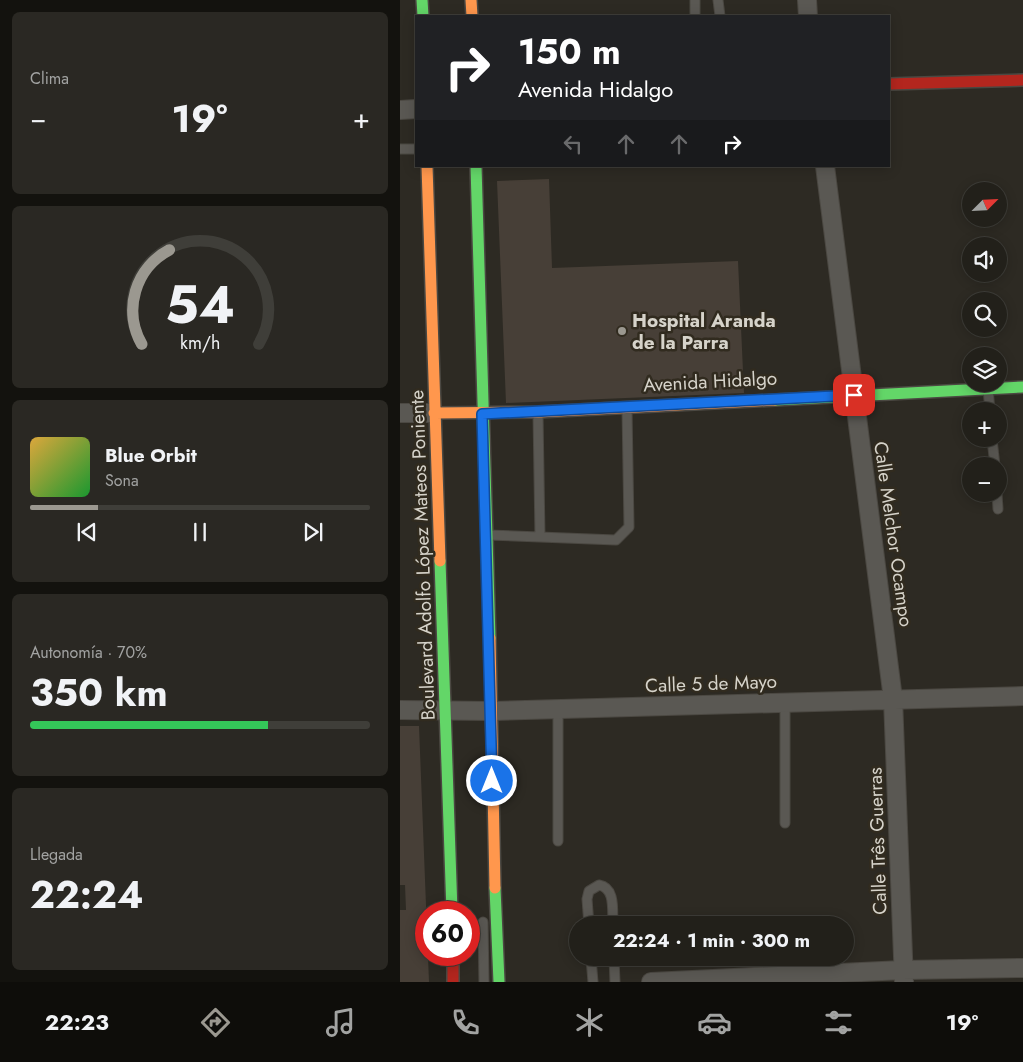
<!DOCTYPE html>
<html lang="es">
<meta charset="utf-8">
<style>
:root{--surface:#22201a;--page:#2a2823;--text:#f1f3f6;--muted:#a2a3a2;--line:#3f3e39;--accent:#9b9890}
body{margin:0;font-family:Jost,sans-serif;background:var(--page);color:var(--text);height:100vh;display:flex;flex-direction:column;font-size:19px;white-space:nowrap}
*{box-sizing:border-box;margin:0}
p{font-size:16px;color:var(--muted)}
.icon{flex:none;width:28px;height:28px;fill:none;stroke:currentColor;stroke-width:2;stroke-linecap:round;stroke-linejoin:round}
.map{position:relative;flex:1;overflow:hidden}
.sheet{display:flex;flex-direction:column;gap:12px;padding:12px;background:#13120e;width:400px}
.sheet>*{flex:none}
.hud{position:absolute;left:15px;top:15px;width:475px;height:152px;border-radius:0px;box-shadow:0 2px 12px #0003,0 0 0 1px var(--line);background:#202124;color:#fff;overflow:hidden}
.needle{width:32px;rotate:66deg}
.fabs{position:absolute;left:562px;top:182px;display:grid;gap:10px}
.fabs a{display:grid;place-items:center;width:45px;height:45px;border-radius:50%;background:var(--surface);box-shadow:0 2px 12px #0003,0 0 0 1px var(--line);font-size:25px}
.speed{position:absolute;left:15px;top:901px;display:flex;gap:10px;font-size:25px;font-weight:700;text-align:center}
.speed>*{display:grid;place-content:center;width:65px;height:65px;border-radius:50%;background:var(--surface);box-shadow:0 2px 12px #0003,0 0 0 1px var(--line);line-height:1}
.speed .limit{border:8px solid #d22;background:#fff;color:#111}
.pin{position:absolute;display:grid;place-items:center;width:42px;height:42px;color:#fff;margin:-21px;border-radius:10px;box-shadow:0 2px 8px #0006}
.me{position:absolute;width:55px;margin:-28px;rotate:0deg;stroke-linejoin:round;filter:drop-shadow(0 0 4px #0008)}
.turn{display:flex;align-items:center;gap:18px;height:105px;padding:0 20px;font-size:22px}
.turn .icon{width:65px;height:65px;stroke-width:2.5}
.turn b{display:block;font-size:35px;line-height:42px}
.lanes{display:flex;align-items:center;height:48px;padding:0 20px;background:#0003;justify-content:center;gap:25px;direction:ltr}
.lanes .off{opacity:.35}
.big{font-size:38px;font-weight:700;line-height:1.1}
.sheet .widget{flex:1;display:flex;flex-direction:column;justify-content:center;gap:8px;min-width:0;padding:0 18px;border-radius:8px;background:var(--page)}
.sheet .dial{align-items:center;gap:0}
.dial svg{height:130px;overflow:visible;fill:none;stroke:var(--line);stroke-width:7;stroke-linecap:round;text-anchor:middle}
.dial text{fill:var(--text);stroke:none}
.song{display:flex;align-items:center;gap:15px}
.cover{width:60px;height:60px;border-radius:8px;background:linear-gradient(135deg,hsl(40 70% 55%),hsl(130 70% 35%))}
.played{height:5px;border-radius:2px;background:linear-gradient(90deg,var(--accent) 20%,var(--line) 20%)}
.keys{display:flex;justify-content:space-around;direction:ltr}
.heat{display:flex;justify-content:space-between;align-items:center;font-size:28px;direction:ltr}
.charge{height:8px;border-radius:4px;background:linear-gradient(90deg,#34c759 70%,var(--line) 0)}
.trip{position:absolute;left:169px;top:916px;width:285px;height:50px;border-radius:25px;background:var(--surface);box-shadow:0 2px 12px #0003,0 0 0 1px var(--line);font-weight:700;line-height:50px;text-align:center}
.tabs{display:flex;height:80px;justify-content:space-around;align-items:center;background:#0e0d0a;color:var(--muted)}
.tabs .icon{width:35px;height:35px}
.tabs .on{color:var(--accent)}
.tabs b{font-size:22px;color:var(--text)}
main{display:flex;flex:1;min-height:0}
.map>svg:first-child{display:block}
</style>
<main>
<section class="sheet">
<div class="widget"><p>Clima</p>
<div class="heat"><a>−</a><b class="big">19°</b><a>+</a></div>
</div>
<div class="widget dial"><svg viewBox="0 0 100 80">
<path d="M14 69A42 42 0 1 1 86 69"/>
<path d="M14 69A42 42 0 0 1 31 11" stroke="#9b9890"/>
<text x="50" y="56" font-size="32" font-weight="700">54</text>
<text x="50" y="72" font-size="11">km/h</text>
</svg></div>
<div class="widget">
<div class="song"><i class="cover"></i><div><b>Blue Orbit</b><p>Sona</p></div></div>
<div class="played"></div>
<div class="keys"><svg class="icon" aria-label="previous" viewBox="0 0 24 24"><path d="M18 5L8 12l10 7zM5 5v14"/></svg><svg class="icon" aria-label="pause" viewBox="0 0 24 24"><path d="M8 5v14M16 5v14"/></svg><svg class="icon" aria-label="next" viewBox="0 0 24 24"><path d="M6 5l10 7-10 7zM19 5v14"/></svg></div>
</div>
<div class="widget"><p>Autonomía · 70%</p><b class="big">350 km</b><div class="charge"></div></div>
<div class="widget"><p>Llegada</p><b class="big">22:24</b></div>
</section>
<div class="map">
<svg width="623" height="982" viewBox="0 0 623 982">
<rect width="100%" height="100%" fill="#2d2a23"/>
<path fill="#473f37" d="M149,179L152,268L338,261L344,393L106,403L97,181Z
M0,726H19L29,982H0V910H6L5,885H0Z"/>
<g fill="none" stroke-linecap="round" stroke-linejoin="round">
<defs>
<path id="lane" d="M295,0V16
M318,0L320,16
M0,149H16
M588,389L590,411
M138,414L140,537
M592,439L595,466
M597,494L598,509
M88,535L216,540L229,527L227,409
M385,702V823
M158,841V709
M83,922L84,982
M189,925L187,899L189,891L199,885C216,888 212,911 213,925
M191,958L193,982
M214,958L215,982"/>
<path id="street" d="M407,0L408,16
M0,110L16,109
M425,166L493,699L504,982
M0,413H34
M0,710L92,711L623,696
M251,982L503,970L623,968"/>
<path id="fast" d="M22,0L23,16
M76,166L90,638
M375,400L623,387
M40,561L52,912
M95,888L99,982"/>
<path id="slow" d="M71,0L72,16
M27,166L40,561
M34,413L138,412L375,400
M90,638L95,888"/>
<path id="jam" d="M489,84L623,80
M53,955V982"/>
</defs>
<use href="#lane" stroke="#4b4842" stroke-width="11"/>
<use href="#street" stroke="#4b4842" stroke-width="20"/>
<use href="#fast" stroke="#4b4842" stroke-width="14"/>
<use href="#slow" stroke="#4b4842" stroke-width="14"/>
<use href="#jam" stroke="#4b4842" stroke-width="14"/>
<use href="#lane" stroke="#5a5853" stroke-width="9"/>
<use href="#street" stroke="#5a5853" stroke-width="18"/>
<use href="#fast" stroke="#63d668" stroke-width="11"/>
<use href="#slow" stroke="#ff974d" stroke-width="11"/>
<use href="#jam" stroke="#b3261e" stroke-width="11"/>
</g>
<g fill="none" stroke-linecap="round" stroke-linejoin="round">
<defs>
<path id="route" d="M92,781L82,414L454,395"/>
</defs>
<use href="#route" stroke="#114b97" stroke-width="12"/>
<use href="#route" stroke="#1a73e8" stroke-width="9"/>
</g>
<circle fill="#9b9890" stroke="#312b1f" stroke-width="2" cx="222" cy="331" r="5"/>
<g text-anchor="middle" stroke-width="5" stroke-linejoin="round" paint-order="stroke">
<g font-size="19" font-weight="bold" fill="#d6d3ca" stroke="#312b1f" text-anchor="start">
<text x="232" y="327">Hospital Aranda<tspan x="232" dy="22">de la Parra</tspan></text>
</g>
<g font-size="19" fill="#d6d3ca" stroke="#312b1f">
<text transform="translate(310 381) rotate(-3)" y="7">Avenida Hidalgo</text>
<text transform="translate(494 534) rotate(82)" y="7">Calle Melchor Ocampo</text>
<text transform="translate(22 555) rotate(-92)" y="7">Boulevard Adolfo López Mateos Poniente</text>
<text transform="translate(311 683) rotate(-2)" y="7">Calle 5 de Mayo</text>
<text transform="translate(477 841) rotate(-92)" y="7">Calle Três Guerras</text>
</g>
</g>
</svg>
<div class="fabs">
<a><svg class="needle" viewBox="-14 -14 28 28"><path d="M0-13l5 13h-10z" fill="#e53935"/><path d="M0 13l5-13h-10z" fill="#a2a3a2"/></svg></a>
<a><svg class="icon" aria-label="sound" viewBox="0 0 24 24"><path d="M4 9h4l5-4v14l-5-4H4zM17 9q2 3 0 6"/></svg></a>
<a><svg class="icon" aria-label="search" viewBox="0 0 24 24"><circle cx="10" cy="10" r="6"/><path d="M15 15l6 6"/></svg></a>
<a><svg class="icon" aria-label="layers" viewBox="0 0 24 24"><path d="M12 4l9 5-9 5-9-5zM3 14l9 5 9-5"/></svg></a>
<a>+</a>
<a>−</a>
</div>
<div class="speed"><div class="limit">60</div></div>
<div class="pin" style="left:454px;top:395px;background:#d93025"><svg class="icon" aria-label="arrive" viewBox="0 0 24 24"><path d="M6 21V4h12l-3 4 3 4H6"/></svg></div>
<svg class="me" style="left:92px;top:781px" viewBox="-20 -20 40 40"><circle r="17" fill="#1a73e8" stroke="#fff" stroke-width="3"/><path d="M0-11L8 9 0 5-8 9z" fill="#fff"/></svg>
<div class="trip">22:24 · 1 min · 300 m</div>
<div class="hud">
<div class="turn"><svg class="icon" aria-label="right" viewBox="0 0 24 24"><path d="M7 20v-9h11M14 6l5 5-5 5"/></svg><div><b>150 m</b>Avenida Hidalgo</div></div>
<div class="lanes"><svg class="icon off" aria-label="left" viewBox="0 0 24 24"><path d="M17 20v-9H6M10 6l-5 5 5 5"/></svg><svg class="icon off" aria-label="ahead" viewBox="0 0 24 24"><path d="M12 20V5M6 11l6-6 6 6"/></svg><svg class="icon off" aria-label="ahead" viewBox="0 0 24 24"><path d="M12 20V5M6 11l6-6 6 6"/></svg><svg class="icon" aria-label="right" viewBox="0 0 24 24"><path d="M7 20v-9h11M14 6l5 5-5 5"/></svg></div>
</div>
</div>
</main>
<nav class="tabs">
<b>22:23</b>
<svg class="icon on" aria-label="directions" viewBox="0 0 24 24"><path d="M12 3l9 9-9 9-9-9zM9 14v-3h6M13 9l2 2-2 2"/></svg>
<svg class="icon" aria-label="music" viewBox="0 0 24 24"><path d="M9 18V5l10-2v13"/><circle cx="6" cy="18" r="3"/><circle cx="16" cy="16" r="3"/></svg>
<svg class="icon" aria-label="phone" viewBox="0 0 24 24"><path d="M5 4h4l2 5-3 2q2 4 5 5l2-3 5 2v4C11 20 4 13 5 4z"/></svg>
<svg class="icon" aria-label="climate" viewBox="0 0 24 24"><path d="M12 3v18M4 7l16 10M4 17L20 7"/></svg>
<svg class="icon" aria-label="car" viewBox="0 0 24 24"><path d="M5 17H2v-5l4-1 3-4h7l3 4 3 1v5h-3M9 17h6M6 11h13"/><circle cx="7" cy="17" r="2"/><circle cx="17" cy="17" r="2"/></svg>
<svg class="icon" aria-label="filters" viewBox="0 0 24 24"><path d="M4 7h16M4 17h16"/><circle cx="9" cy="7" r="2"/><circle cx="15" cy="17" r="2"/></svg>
<b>19°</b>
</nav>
